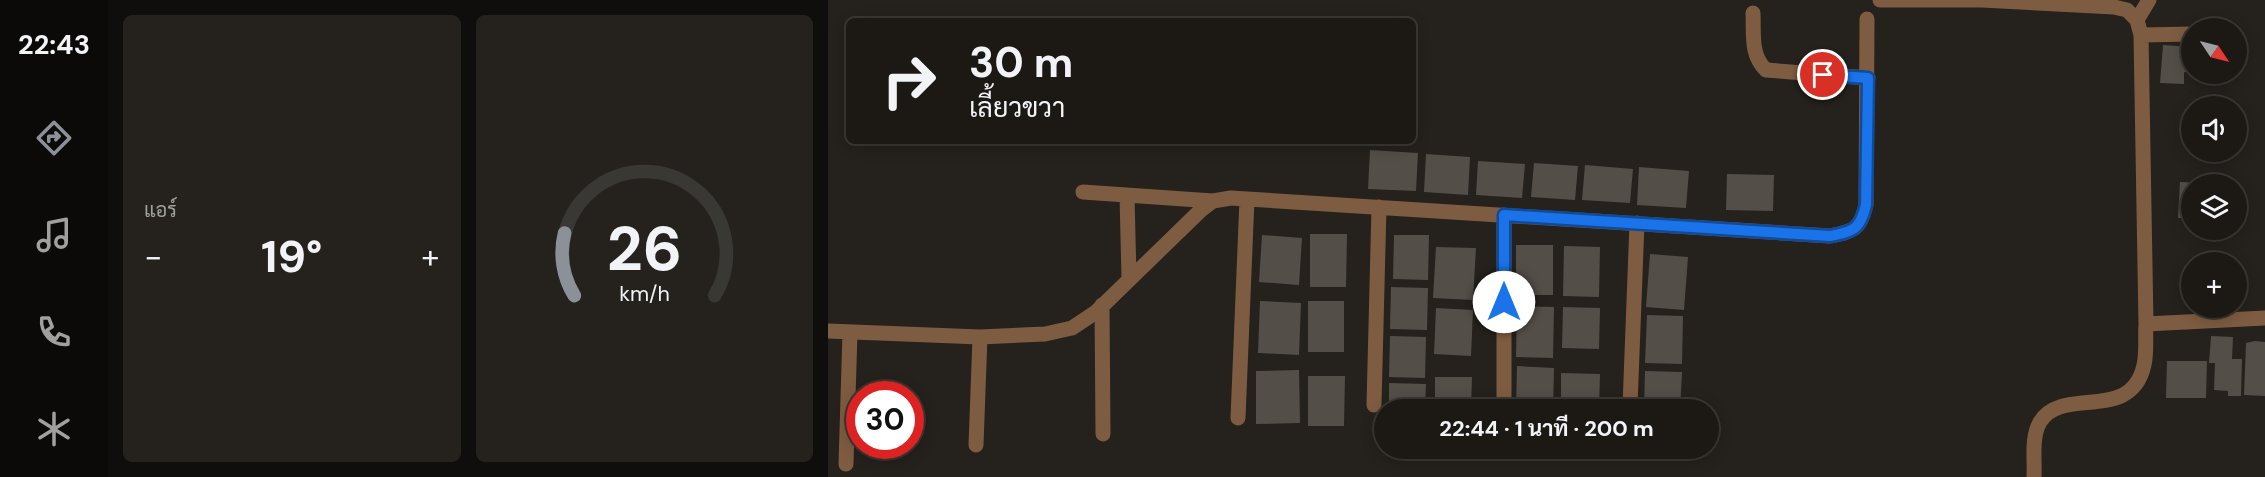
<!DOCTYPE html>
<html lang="th">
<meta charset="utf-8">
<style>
:root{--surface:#1c1915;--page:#25221e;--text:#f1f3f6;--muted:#a0a0a0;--line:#3a3834;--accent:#8c9099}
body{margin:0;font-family:"DM Sans",Sarabun,sans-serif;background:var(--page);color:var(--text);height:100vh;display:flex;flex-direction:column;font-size:22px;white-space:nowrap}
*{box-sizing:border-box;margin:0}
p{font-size:20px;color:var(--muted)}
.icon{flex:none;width:33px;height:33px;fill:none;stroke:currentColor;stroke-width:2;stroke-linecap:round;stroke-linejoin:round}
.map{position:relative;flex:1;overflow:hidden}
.side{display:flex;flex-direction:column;gap:15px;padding:15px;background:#0f0e0c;width:720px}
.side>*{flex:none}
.guide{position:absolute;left:18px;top:18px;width:570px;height:126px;border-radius:9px;box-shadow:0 3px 15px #0003,0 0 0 2px var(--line);background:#1c1915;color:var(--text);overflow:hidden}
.needle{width:39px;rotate:125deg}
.tools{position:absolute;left:1353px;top:18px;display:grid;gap:12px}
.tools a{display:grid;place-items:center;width:66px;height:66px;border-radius:50%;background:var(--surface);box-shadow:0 3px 15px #0003,0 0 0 2px var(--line);font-size:30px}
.speed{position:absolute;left:18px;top:381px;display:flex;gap:12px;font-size:30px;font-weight:700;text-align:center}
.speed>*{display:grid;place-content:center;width:78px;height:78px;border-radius:50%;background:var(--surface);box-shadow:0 3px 15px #0003,0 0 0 2px var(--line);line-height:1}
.speed .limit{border:9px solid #d22;background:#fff;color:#111}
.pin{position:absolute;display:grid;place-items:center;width:51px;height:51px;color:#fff;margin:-26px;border:3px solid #fff;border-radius:50%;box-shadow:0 2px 6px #0007}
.me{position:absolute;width:66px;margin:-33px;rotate:0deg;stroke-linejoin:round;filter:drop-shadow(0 0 4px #0008)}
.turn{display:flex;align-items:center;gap:21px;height:126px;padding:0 24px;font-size:27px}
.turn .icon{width:78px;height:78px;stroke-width:2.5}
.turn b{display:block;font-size:42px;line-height:51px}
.big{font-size:45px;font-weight:700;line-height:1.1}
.side .tile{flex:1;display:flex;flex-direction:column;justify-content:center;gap:9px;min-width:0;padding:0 21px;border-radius:9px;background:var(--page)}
.side .dial{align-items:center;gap:0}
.dial svg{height:156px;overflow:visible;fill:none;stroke:var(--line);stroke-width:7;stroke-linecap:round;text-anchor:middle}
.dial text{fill:var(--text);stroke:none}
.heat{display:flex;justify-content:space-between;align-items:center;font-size:33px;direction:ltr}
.side .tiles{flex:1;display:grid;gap:15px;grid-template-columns:repeat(2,1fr)}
.trip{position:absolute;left:546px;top:399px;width:345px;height:60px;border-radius:30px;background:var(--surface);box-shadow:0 3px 15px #0003,0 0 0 2px var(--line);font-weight:700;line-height:60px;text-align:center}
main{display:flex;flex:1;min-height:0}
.tab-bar{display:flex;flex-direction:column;width:108px;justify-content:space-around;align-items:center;background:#0b0a08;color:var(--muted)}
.tab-bar .icon{width:42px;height:42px}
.tab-bar .current{color:var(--accent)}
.tab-bar b{font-size:27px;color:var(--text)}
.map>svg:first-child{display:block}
</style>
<main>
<nav class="tab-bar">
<b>22:43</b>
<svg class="icon current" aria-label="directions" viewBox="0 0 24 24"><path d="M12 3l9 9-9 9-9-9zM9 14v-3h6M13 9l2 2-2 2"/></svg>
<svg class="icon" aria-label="music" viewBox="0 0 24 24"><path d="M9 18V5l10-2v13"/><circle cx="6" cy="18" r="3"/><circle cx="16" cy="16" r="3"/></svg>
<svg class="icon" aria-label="phone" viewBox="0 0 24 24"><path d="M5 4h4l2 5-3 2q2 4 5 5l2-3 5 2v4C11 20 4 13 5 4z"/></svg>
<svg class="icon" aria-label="climate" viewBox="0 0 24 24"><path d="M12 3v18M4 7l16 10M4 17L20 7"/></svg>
</nav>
<section class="side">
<div class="tiles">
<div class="tile"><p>แอร์</p>
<div class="heat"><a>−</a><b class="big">19°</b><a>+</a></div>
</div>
<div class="tile dial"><svg viewBox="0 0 100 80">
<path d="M14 69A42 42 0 1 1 86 69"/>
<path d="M14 69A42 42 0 0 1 9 37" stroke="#8c9099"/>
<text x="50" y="56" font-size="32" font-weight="700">26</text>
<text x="50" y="72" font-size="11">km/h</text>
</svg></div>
</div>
</section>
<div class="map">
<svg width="1437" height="477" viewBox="0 0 1437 477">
<rect width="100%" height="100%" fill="#25211c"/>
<path fill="#544e49" d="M1335,45L1364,47V73L1356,72V84L1332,83Z
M542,150L590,153L588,191L540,189Z
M598,154L642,157L640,195L596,192Z
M650,161L697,164L694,198L648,195Z
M706,163L750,166L747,200L703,197Z
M757,165L805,169L802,203L754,200Z
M811,167L861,171L858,208L809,205Z
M899,174L946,175L945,211L898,210Z
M1352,182L1370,183L1364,184V218H1350Z
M482,234H519L518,287H482Z
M434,235L474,238L471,285L431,282Z
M566,235H601L600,280L565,279Z
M688,245H725V295H688Z
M736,246L772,247L771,297L735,296Z
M608,247L648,248L645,300L605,298Z
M822,254L860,257L856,310L818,307Z
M563,287L600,288L599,330L562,329Z
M432,301L473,303L471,355L430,353Z
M480,301H516V352H480Z
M689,306L726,307L725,358L688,357Z
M735,307L772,308L771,349L734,348Z
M608,308L645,310L643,356L606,354Z
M819,315L855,316L854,364L817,363Z
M562,336L598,337L597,378L561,377Z
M1383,336L1405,337L1404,359H1414L1413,396H1400V391L1386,390L1387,363H1381Z
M1427,341L1437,342V396L1416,395L1418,343Z
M1339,361H1379L1378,398H1338Z
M689,366L726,368L725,410H688Z
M471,370L472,423L428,424V371Z
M817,371L854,372L852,410H816Z
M733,373L772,374L771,410H733Z
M480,376H517L516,426H480Z
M607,377H644L643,410H607Z
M561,383L598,384L597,410H561Z"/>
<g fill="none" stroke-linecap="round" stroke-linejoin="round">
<path stroke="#7e5c41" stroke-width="15" d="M1052,0H1154L1286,7L1299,10L1309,20
M925,13C926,33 922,55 938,70L1040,78
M1313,35L1364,34
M255,192L385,201
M299,195L301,278
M274,305L275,434
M1318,324L1437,318
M0,331L152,337L217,334L244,328L268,312L373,210L385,201L403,198L1002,236C1026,231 1032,230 1038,205L1039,19
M546,405L551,207
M802,406L809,223
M676,410V215
M410,418L419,199
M148,445L152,337
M18,464L22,332
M1206,477C1207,461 1203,437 1212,422C1234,385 1303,424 1316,365C1319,352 1317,337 1318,324L1313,35L1309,20L1321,0"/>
</g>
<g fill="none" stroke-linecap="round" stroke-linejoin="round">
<defs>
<path id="route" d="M676,302V215L1002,236C1026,231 1032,230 1038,205L1040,78L995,75"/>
</defs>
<use href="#route" stroke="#114b97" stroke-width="15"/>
<use href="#route" stroke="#1a73e8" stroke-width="10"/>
</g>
</svg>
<div class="tools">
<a><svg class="needle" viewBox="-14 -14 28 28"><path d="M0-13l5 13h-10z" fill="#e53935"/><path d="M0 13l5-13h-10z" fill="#a0a0a0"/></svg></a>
<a><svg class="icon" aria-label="sound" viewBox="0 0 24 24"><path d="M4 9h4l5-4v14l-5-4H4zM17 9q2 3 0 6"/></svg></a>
<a><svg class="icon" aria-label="layers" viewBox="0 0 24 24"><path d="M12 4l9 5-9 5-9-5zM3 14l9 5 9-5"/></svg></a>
<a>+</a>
</div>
<div class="speed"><div class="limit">30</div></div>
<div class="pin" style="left:995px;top:75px;background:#d93025"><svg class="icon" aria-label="arrive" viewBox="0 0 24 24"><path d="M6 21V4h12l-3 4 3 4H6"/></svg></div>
<svg class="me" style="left:676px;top:302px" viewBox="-20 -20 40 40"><circle r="19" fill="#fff"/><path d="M0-13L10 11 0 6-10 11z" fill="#1a73e8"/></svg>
<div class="trip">22:44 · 1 นาที · 200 m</div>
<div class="guide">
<div class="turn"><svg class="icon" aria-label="right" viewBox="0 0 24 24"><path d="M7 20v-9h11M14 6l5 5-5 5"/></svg><div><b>30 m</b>เลี้ยวขวา</div></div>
</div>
</div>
</main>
